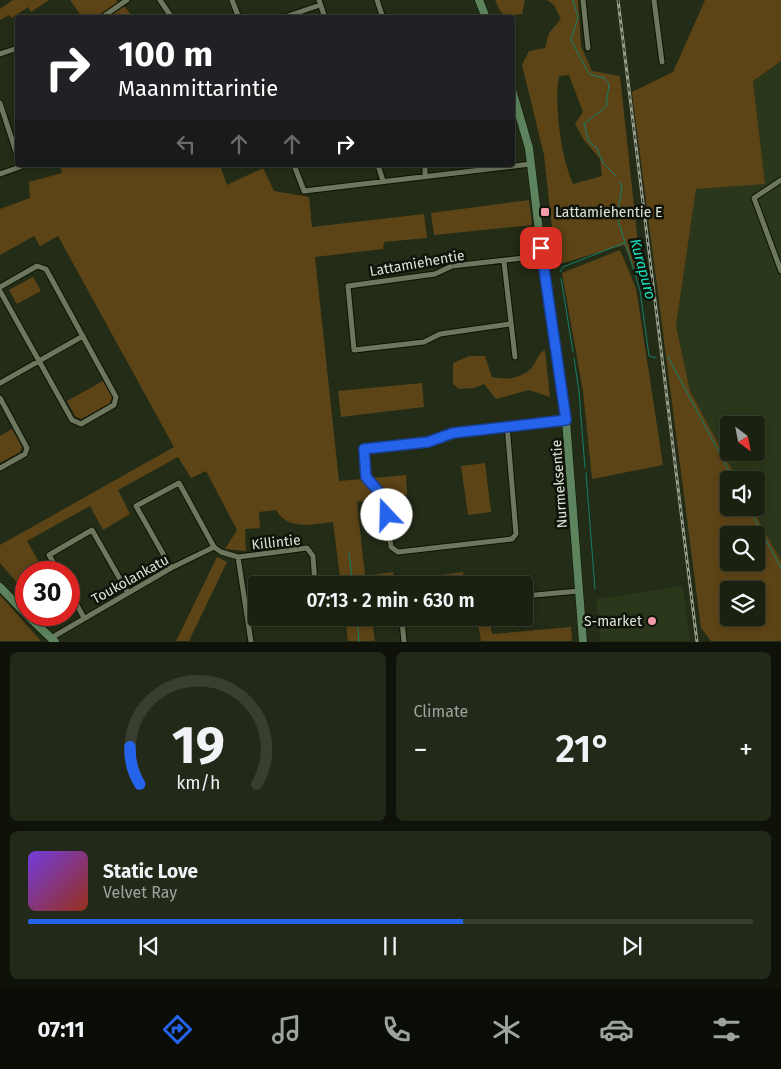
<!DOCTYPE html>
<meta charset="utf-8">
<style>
:root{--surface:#1a2110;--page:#232919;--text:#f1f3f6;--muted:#9fa39f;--line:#383e30;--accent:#2563eb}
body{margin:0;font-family:"Fira Sans",sans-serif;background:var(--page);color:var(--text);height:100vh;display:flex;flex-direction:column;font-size:19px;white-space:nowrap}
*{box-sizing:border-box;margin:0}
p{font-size:16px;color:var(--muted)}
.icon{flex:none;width:28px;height:28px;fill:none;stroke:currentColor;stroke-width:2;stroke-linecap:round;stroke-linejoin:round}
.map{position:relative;height:642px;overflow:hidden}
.details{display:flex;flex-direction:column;gap:10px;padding:10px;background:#0e1209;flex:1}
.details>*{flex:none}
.banner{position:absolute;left:15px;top:15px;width:500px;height:152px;border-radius:5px;box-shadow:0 2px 8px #0003,0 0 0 1px var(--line);background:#202124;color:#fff;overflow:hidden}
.needle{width:32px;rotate:148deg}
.controls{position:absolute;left:720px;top:416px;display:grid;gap:10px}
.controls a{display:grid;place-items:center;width:45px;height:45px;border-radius:5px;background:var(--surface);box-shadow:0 2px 8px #0003,0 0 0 1px var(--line);font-size:25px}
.speed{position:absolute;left:15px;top:561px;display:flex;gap:10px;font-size:25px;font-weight:700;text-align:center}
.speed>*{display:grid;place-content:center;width:65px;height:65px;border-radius:50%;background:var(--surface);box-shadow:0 2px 8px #0003,0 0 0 1px var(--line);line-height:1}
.speed .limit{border:8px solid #d22;background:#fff;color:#111}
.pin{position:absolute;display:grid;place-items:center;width:42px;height:42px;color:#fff;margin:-21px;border-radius:10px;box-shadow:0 2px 8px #0006}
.me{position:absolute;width:55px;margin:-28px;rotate:339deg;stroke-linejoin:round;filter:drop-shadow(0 0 4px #0008)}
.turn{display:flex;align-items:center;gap:18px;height:105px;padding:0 20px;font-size:22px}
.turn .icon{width:65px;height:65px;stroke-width:2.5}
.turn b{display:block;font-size:35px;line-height:42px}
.lanes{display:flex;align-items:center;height:48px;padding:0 20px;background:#0003;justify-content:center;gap:25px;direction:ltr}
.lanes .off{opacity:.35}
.big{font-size:38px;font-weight:600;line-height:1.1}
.details .widget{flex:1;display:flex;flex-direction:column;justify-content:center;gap:8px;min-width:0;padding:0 18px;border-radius:8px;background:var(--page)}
.details .dial{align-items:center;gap:0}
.dial svg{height:130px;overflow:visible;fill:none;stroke:var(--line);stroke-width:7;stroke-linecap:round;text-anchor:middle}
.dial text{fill:var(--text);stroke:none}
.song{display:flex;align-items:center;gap:15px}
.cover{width:60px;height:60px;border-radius:8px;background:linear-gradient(135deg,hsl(260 70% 55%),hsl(10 70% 35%))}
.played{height:5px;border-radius:2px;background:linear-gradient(90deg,var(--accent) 60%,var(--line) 60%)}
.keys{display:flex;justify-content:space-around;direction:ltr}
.heat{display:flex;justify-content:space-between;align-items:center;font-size:28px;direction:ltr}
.details .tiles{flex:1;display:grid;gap:10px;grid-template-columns:1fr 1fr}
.widget:last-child{grid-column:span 2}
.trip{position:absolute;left:248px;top:576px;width:285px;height:50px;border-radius:5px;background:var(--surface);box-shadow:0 2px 8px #0003,0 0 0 1px var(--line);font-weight:600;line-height:50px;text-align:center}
.dock{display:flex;height:80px;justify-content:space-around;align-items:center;background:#0a0d06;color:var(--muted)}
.dock .icon{width:35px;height:35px}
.dock .on{color:var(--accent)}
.dock b{font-size:22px;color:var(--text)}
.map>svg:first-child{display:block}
</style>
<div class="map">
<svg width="781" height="642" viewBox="0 0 781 642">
<rect width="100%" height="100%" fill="#232c16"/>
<path fill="#2b371a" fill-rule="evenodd" d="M781,61V561L752,508H756V480H738L690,391L676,326L696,189L765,183L753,80ZM729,425H756V452H729Z
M683,586L690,641H600L596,599Z"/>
<path fill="#5d4417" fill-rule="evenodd" d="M13,0H49L31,12L28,7L12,18L9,15L0,20V9Z
M70,0H116L121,7L124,6L133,17H82Z
M495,0H525L522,14C504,17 502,17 495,0Z
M547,0H578L581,46L592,71L620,76L643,289L624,245L556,265L544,155L522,65L529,51L545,48L549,33L561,19L554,5ZM569,75L583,112L575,124L584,140L600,159L602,176L573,184C561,156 554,106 559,76Z
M705,0H781V61L753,81L765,184L696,189L676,326L690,391L738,480H729V508H752L781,561V641H711L701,628L632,92L673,72ZM729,535H756V562H729ZM729,590H756V618H729Z
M60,165H220L227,185L263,168L274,191L309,197L312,227L424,214L427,238L384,242L383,249L315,257L339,481L406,475L407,495L357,502L365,576L393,572L395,581L463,572L464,581L438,585H341L333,522C312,524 288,531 276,510L259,512L260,528L245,529L246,551L225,549L237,530L206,471L191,478L178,457L118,490L130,514L103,530L90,506L27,541L39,562L25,572L26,593L0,563V545L174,447L58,236L40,246L34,236L0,255V209L30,198L29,182L62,173Z
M529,200L532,225L434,235L431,213Z
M620,250L636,288L663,465L592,479L583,391L562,273Z
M33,277L41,291L17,304L9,290Z
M545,350L550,397L529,390L496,399L484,384L474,388L459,389L453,384V363L469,356H485L492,377C506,380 523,379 533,366C538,359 537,354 545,350Z
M103,381L112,396L110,403L81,419L75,416L67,401Z
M422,383L424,407L341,417L338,391Z
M12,429L22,447L20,452L0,463V436Z
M485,463L491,512L468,515L461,466Z
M217,557L227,562L189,641H176Z
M0,595L41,641H42H0Z
M345,618H372L375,641H348Z
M477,618H489L492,634L571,627L572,641H481Z"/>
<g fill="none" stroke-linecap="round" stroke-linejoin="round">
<path stroke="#137f6b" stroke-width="1" d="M573,0L578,17L571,40L589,74L604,78L609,84L606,107L584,124L589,142L597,148L603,163L616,176
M620,182L622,187L617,217L640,290L649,356L656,358
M560,272L563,267L624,243
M561,278L573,352
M668,357L734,480
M574,358L579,392L585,468
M586,473L595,589
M749,508L781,568
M349,553L353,585
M357,618L359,642"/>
<defs>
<path id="street" d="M160,0L172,18
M232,0L239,18
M319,0L325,18
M377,0L383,18
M583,0L588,48
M654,0L662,62
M101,18L127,0
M282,18L320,5
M0,54L18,48
M0,103L18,158
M294,165L304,191L531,164
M378,165L383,181
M425,165V176
M0,174L20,167V165
M781,180L754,198L781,271
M504,262L515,357
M0,287L37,266L46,269L116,397L114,405L81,424L72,420L0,291
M510,324L440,334L424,342L354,350L348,286L435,274L452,266L542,256
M0,383L83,336
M0,398L27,448L25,454L0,468
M507,425L516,534L512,539L398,552L391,547L385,499L366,477L364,449L428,442L453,433L566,420
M238,557L307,548L313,556L315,585
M171,568L136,506L179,483L214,547
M59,572L49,555L92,530L128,593
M69,590L84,618
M524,596L579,591
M246,606L256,605
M51,638L171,568L214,547L221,552L238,557L251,642
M404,642L402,621L405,618"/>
<path id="secondary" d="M479,0L486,18
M512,90L529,148L542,256L566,420L583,642
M0,587L26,614
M27,615L55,642"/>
</defs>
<use href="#street" stroke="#0c1402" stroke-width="7"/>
<use href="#secondary" stroke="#0c1402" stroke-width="9"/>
<use href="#street" stroke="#6c775e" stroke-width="5"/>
<use href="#secondary" stroke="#5d845e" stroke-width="8"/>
<defs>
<path id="rail" d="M618,0L697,642"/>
</defs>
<use href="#rail" stroke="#989f8e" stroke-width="3"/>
<use href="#rail" stroke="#0f1309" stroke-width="1" stroke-dasharray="4" stroke-linecap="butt"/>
</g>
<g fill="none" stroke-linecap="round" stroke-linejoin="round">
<defs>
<path id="route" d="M387,515L385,499L366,477L364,449L428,442L453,433L566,420L541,248"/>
</defs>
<use href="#route" stroke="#184099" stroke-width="12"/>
<use href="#route" stroke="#2563eb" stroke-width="9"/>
</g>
<g fill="#f39aab" stroke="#0f1309" stroke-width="2">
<rect x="540" y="207" width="10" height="10" rx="2.5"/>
<circle cx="652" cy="621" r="5"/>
</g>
<g text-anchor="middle" stroke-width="5" stroke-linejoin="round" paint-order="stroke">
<g font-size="14" fill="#dee4d6" stroke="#0f1309" text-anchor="start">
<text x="555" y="217">Lattamiehentie E</text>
<text x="642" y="626" text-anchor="end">S-market</text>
</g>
<g font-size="14" fill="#dee4d6" stroke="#0f1309">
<text transform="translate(417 263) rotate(-10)" y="5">Lattamiehentie</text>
<text transform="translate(559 484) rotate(-94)" y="5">Nurmeksentie</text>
<text transform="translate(276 542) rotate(-6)" y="5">Killintie</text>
<text transform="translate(130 579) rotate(-29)" y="5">Toukolankatu</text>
</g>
<g font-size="15" font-style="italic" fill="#13dfbd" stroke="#0f1309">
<text transform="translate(643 269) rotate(75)" y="5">Kurapuro</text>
</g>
</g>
</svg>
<div class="controls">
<a><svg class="needle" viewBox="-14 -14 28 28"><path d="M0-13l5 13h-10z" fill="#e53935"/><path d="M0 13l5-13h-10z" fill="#9fa39f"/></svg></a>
<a><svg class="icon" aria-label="sound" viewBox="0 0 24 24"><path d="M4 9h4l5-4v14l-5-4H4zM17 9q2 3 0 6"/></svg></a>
<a><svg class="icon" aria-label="search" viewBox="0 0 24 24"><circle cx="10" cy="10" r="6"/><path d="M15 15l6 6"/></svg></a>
<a><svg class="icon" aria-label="layers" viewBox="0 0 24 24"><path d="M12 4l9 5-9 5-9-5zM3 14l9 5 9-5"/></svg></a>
</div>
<div class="speed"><div class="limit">30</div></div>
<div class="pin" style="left:541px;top:248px;background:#d93025"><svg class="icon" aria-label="arrive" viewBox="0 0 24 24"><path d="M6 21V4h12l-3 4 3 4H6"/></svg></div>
<svg class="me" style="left:387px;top:515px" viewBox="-20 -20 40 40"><circle r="19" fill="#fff"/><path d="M0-13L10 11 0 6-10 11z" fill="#2563eb"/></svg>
<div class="trip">07:13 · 2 min · 630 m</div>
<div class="banner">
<div class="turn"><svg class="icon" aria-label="right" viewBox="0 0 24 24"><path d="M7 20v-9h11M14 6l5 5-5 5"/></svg><div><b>100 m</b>Maanmittarintie</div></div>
<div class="lanes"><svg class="icon off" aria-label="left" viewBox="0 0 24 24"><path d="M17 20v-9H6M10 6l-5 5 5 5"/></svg><svg class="icon off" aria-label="ahead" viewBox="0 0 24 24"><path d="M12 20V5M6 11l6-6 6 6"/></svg><svg class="icon off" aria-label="ahead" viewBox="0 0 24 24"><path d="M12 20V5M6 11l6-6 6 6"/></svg><svg class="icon" aria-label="right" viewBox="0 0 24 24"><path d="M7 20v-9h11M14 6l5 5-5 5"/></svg></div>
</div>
</div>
<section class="details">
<div class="tiles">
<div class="widget dial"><svg viewBox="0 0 100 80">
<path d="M14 69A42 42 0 1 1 86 69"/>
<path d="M14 69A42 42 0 0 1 8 46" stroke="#2563eb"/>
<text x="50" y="56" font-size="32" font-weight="700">19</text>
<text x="50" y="72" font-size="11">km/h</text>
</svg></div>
<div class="widget"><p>Climate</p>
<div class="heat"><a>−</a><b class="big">21°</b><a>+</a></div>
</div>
<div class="widget">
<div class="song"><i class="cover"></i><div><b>Static Love</b><p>Velvet Ray</p></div></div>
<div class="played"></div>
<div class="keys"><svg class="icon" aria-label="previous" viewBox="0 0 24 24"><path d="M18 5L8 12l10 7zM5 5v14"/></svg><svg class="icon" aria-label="pause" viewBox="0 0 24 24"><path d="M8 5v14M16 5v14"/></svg><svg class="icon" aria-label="next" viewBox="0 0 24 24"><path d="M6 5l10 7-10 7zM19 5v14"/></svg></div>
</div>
</div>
</section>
<nav class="dock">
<b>07:11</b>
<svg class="icon on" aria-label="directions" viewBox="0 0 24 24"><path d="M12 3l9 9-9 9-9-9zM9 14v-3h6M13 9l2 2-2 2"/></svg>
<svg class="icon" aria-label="music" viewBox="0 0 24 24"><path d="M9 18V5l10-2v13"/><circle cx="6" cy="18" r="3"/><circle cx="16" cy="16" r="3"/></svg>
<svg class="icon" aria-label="phone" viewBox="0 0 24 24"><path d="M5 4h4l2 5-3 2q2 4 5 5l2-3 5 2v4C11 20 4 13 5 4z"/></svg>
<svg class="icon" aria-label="climate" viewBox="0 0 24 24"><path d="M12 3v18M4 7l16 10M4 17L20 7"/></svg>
<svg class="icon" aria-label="car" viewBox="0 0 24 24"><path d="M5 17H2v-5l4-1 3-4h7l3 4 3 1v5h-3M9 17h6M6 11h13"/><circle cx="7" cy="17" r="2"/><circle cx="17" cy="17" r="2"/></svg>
<svg class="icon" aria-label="filters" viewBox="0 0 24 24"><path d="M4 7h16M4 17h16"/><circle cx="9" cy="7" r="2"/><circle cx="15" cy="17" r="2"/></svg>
</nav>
